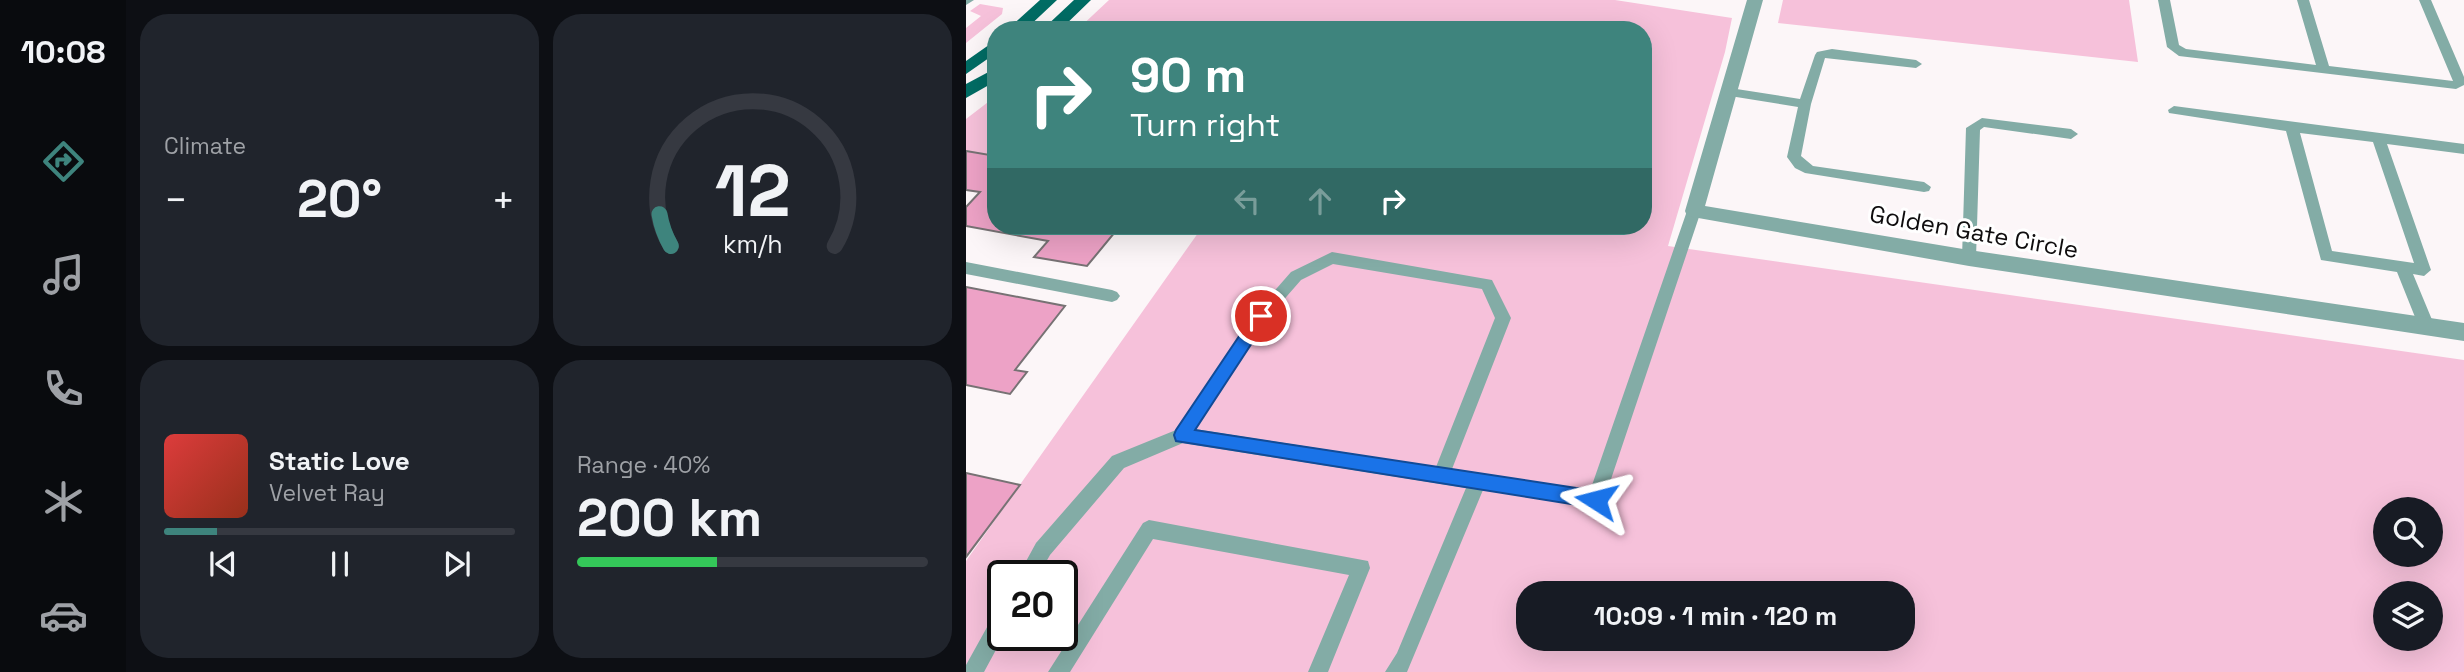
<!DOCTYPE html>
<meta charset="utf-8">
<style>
:root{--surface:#171b24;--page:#20242c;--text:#f1f3f6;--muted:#9ea1a6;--line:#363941;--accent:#3e847d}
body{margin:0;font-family:"Space Grotesk",sans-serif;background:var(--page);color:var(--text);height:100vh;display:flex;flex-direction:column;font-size:26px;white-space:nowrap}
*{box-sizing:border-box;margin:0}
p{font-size:23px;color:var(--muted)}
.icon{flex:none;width:38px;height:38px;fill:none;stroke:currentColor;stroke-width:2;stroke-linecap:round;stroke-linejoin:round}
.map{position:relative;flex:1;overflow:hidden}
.panel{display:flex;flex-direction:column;gap:14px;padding:14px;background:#0d0f14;width:840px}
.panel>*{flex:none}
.top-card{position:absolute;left:21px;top:21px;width:665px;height:214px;border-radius:28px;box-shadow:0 7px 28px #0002;background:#3e847d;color:#fff;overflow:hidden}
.tools{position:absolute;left:1407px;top:497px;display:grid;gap:14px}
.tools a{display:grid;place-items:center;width:70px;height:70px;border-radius:50%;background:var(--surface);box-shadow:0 7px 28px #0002;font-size:35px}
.speed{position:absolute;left:21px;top:560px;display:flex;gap:14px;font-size:35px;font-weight:700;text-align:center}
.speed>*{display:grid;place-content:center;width:91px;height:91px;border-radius:50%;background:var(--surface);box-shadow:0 7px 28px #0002;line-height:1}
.speed .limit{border:4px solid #111;border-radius:10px;background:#fff;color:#111}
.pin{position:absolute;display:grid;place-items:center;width:60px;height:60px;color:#fff;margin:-30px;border:4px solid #fff;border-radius:50%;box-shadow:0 2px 7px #0007}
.me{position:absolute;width:77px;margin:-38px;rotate:279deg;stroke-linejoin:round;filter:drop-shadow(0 0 5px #0008)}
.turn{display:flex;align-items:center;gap:24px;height:147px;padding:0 28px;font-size:32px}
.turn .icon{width:91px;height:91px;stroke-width:2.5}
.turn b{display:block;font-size:49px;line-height:60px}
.lanes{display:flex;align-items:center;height:66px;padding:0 28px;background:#0003;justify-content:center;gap:35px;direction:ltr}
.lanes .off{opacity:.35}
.big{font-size:52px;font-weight:700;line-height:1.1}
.panel .card{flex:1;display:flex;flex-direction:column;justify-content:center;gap:10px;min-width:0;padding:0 24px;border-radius:28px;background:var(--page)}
.panel .dial{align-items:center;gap:0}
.dial svg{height:182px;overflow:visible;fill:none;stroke:var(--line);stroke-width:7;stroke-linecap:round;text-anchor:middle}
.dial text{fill:var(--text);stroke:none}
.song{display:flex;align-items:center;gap:21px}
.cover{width:84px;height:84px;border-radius:10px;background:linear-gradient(135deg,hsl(0 70% 55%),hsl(10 70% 35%))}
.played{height:7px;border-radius:4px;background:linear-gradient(90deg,var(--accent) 15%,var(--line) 15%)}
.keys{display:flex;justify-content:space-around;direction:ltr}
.heat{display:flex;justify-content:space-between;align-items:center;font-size:38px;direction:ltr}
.charge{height:10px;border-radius:5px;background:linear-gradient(90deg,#34c759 40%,var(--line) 0)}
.panel .tiles{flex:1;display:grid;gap:14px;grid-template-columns:repeat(2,1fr)}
.trip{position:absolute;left:550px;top:581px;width:399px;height:70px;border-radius:28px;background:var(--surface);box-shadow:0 7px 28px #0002;font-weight:700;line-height:70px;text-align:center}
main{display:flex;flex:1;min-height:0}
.tabs{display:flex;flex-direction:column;width:126px;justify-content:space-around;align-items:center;background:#090b0e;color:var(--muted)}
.tabs .icon{width:49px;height:49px}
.tabs .active{color:var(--accent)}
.tabs b{font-size:32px;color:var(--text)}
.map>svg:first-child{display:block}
</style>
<main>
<nav class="tabs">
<b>10:08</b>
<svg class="icon active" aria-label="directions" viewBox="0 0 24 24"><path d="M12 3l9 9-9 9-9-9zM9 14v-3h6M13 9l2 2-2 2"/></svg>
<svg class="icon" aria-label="music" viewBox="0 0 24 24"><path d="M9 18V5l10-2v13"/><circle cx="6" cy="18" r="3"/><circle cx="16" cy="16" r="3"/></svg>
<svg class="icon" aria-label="phone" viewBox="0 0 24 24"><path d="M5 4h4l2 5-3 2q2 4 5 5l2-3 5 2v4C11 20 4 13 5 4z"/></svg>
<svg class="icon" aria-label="climate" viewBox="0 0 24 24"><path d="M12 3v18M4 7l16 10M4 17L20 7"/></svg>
<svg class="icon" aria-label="car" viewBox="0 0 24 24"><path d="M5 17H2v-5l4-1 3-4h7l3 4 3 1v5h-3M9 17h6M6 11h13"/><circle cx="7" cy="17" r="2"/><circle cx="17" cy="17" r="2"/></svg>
</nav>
<section class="panel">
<div class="tiles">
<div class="card"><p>Climate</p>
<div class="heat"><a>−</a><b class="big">20°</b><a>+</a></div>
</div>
<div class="card dial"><svg viewBox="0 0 100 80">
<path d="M14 69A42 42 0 1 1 86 69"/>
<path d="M14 69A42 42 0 0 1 9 55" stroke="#3e847d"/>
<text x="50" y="56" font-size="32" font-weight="700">12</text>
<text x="50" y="72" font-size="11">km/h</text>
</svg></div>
<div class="card">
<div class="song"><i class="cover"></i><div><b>Static Love</b><p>Velvet Ray</p></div></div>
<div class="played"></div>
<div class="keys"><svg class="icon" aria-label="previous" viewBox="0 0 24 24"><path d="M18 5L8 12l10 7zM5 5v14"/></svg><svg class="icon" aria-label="pause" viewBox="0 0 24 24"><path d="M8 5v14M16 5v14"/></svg><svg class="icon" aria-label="next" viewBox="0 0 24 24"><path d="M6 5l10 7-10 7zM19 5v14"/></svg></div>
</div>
<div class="card"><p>Range · 40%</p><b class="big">200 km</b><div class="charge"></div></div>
</div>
</section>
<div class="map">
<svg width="1498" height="672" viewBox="0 0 1498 672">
<rect width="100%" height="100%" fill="#fcf6f8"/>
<path fill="#f6c1da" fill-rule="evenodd" d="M143,0H649L766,18L759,52L702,246L1498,360V672H0V561L237,226H677V30H111ZM1419,509H1465V555H1419ZM37,576H96V635H37ZM562,593H936V639H562ZM1419,593H1465V639H1419Z
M817,0H1163L1172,62L812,23Z
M14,4L37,8L36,14L0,43V28L15,16L4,11Z
M30,96V161L0,156V119Z"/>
<path fill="#eda2c6" stroke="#777274" stroke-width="2" d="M0,151L30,156V226H154L121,266L68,257L82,241L0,226V207L14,192L0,190Z
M0,287L99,306L49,370L61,372L44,394L0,385Z
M0,473L54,485L0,557Z"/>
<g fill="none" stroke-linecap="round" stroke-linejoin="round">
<path fill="#83aca6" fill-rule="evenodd" d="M0,0H8L0,5Z
M1192,0H1204L1213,45L1220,49L1350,65L1331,0H1343L1363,66L1487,81L1453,0H1465L1498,77V85L1490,89L1213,56L1201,47Z
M866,49L950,60L956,64L950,68L859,58L845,104L835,156L847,166L958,182L965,187L963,191L958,192L839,173L829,168L821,157L832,107L764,96L758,92L764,88L834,99L849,55L851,52Z
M1208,106L1498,144V154L1421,144L1465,270L1458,276L1447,274L1469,327L1467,332H1455L1431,272L1355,260L1320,131L1203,113L1202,110ZM1334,133L1407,142L1448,263L1366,251Z
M1016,118L1105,129L1112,134L1105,139L1018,127L1014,130L1010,258L1003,264L996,258L1000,128Z
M728,206L735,211L636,506L630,508L517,490L441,672H419L431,653L500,488L217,443L158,468L84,555L72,576H52L70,543L146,456L210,430L290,312L325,272L366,252L526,280L545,318L486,469L624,491L721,211ZM367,264L516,289L529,318L470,467L229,429L300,320L335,280Z
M0,262L146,290L151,292L154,296L151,300L146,302L0,274Z
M183,520L402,561L404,568L362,672H342L383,575L187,539L104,672H82L177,523Z
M37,608L38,635L18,672H0V665L30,611Z"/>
<path fill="#83aca6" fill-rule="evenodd" d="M781,0H797L739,206L1003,250L1498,323V341L1003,266L721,216L719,211Z"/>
<path fill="#006c64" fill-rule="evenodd" d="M74,0H91L59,30H41Z
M108,0H125L94,30H76Z
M30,40V53L0,74V61Z
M30,68V81L0,98V84Z"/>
</g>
<path fill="#1a73e8" stroke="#114b97" stroke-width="2" d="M295,309L301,311L303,316L301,320L229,430L630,491L637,494L639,500L637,506L630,508L210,441L208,435L210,430L290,311Z"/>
<g text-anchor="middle" stroke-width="6" stroke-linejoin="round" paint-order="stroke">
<g font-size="24" fill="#0f0d0e" stroke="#fff">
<text transform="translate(1008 232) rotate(10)" y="8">Golden Gate Circle</text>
</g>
</g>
</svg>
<div class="tools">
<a><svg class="icon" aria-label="search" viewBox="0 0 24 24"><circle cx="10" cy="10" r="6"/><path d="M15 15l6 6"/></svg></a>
<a><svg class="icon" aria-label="layers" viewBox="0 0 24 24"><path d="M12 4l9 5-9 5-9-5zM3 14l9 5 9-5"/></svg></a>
</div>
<div class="speed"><div class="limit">20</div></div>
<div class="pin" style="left:295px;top:316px;background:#d93025"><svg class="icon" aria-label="arrive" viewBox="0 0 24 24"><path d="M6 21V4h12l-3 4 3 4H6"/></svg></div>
<svg class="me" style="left:630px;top:500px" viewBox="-20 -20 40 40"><path d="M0-17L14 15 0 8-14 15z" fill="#1a73e8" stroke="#fff" stroke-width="4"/></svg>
<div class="trip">10:09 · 1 min · 120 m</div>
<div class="top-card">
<div class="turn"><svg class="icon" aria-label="right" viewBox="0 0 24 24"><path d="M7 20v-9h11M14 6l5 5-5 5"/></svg><div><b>90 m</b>Turn right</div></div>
<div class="lanes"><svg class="icon off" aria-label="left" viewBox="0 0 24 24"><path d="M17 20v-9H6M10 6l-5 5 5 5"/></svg><svg class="icon off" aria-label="ahead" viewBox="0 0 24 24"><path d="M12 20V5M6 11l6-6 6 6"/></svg><svg class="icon" aria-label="right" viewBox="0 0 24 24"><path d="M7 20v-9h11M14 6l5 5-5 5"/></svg></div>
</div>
</div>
</main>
